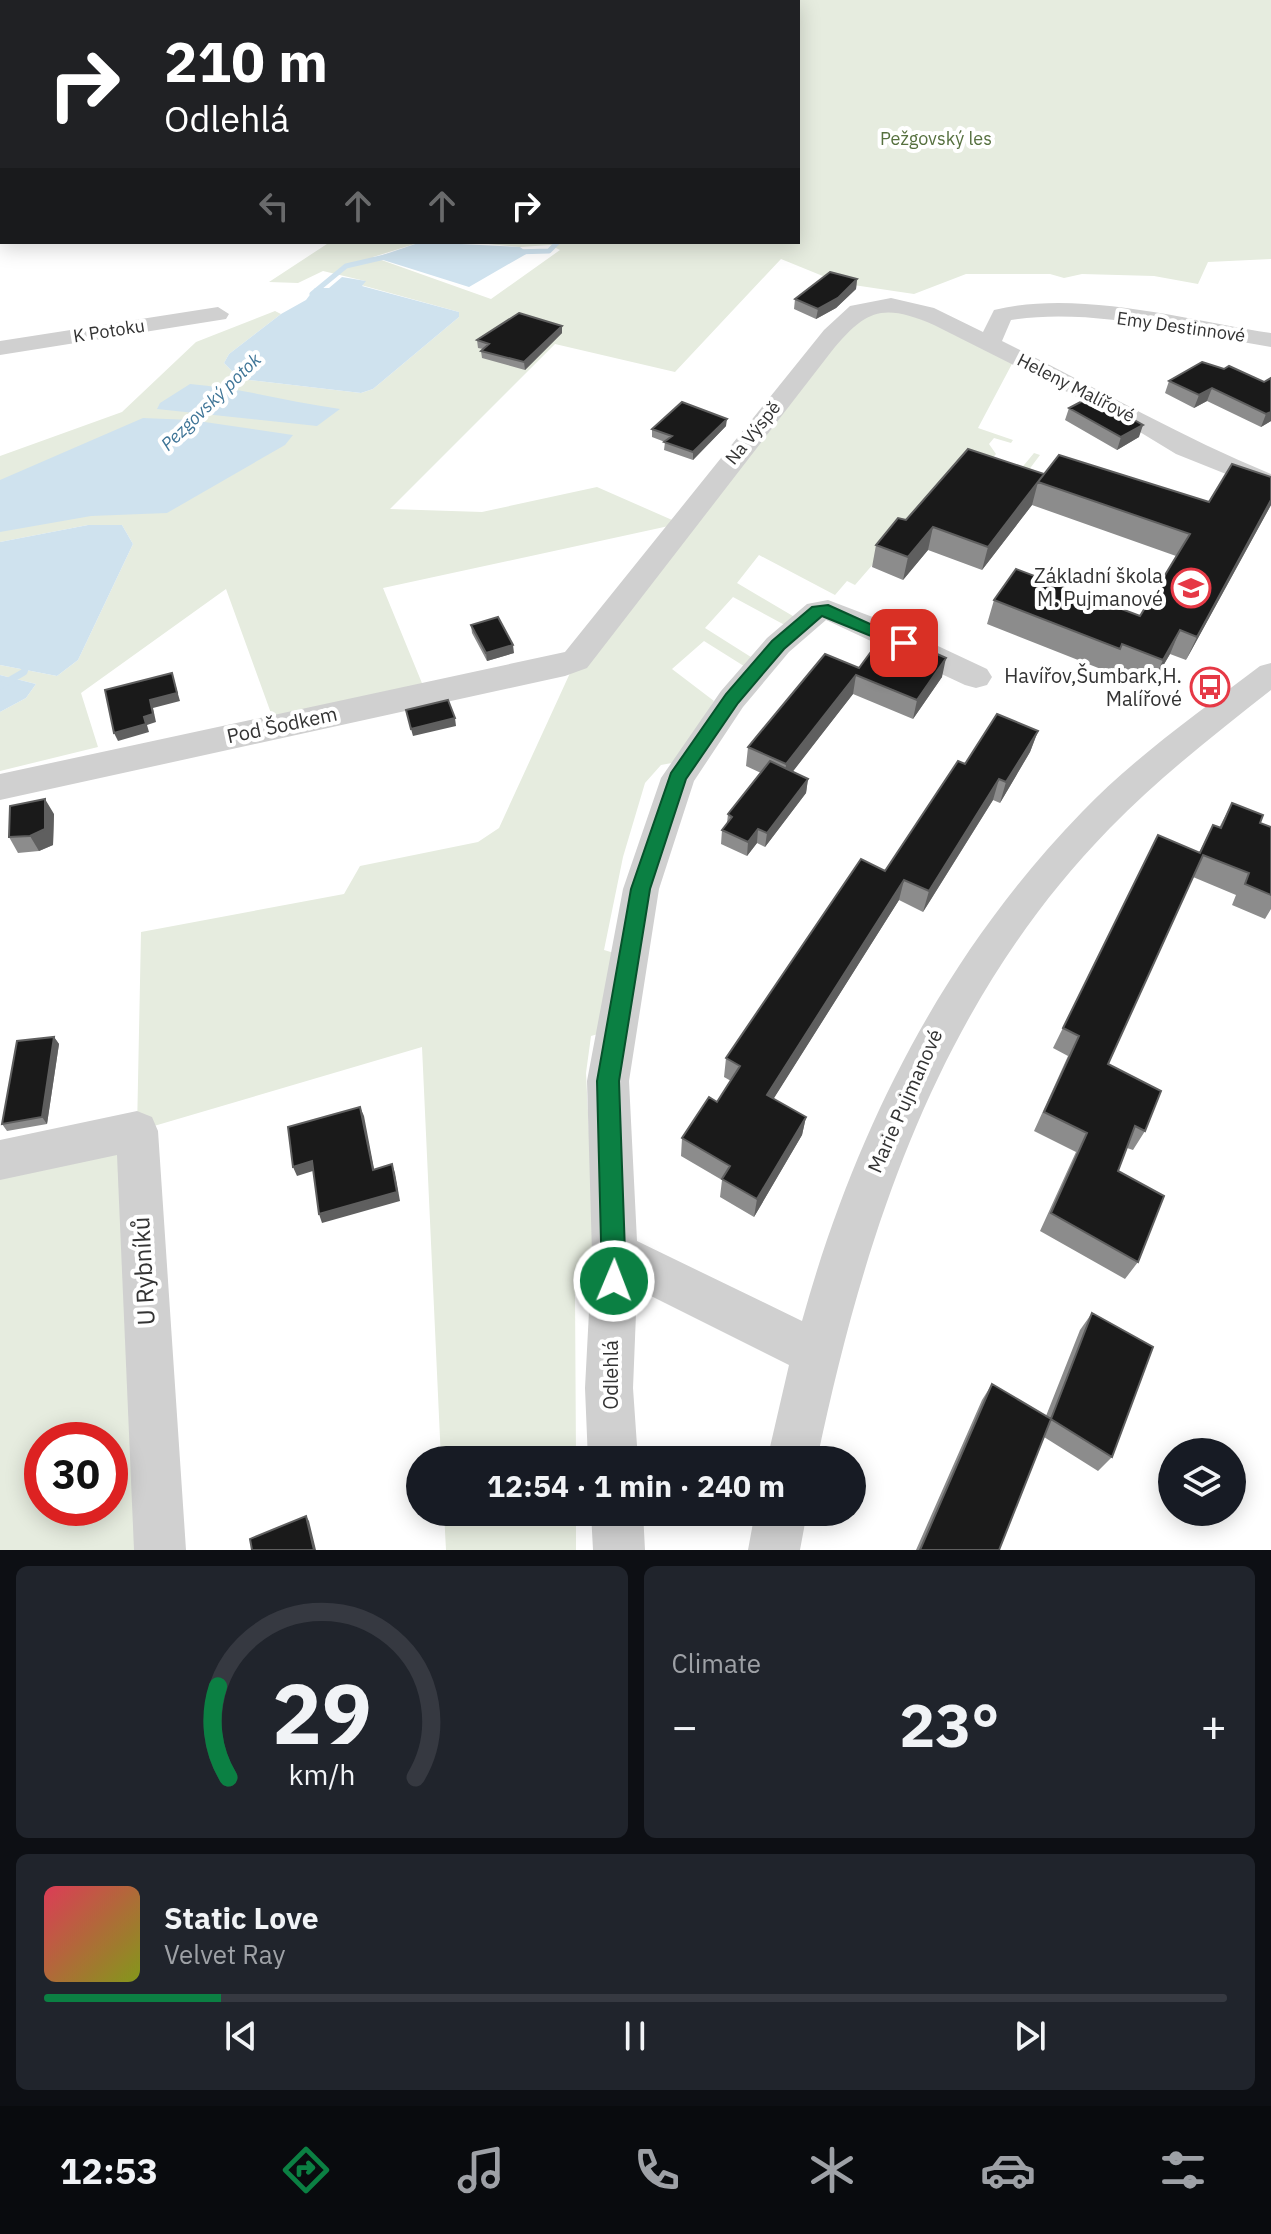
<!DOCTYPE html>
<meta charset="utf-8">
<style>
:root{--surface:#171b24;--page:#20242c;--text:#f1f3f6;--muted:#9ea1a6;--line:#363941;--accent:#0b8043}
body{margin:0;font-family:"IBM Plex Sans",sans-serif;background:var(--page);color:var(--text);height:100vh;display:flex;flex-direction:column;font-size:30px;white-space:nowrap}
*{box-sizing:border-box;margin:0}
p{font-size:26px;color:var(--muted)}
.icon{flex:none;width:44px;height:44px;fill:none;stroke:currentColor;stroke-width:2;stroke-linecap:round;stroke-linejoin:round}
.map{position:relative;height:1550px;overflow:hidden}
.panel{display:flex;flex-direction:column;gap:16px;padding:16px;background:#0d0f14;flex:1}
.panel>*{flex:none}
.top-card{position:absolute;left:0px;top:0px;width:800px;height:244px;box-shadow:0 4px 20px #0003;background:#202124;color:#fff;overflow:hidden}
.buttons{position:absolute;left:1158px;top:1438px;display:grid;gap:16px}
.buttons a{display:grid;place-items:center;width:88px;height:88px;border-radius:50%;background:var(--surface);box-shadow:0 4px 20px #0003;font-size:40px}
.speed{position:absolute;left:24px;top:1422px;display:flex;gap:16px;font-size:40px;font-weight:700;text-align:center}
.speed>*{display:grid;place-content:center;width:104px;height:104px;border-radius:50%;background:var(--surface);box-shadow:0 4px 20px #0003;line-height:1}
.speed .limit{border:12px solid #d22;background:#fff;color:#111}
.pin{position:absolute;display:grid;place-items:center;width:68px;height:68px;color:#fff;margin:-34px;border-radius:16px;box-shadow:0 4px 12px #0006}
.me{position:absolute;width:88px;margin:-44px;rotate:1deg;stroke-linejoin:round;filter:drop-shadow(0 0 6px #0008)}
.turn{display:flex;align-items:center;gap:28px;height:168px;padding:0 32px;font-size:36px}
.turn .icon{width:104px;height:104px;stroke-width:2.5}
.turn b{display:block;font-size:56px;line-height:68px}
.lanes{display:flex;align-items:center;height:76px;padding:0 32px;background:#0003;justify-content:center;gap:40px;direction:ltr}
.lanes .off{opacity:.35}
.big{font-size:60px;font-weight:700;line-height:1.1}
.panel .tile{flex:1;display:flex;flex-direction:column;justify-content:center;gap:12px;min-width:0;padding:0 28px;border-radius:12px;background:var(--page)}
.panel .dial{align-items:center;gap:0}
.dial svg{height:208px;overflow:visible;fill:none;stroke:var(--line);stroke-width:7;stroke-linecap:round;text-anchor:middle}
.dial text{fill:var(--text);stroke:none}
.song{display:flex;align-items:center;gap:24px}
.cover{width:96px;height:96px;border-radius:12px;background:linear-gradient(135deg,hsl(350 70% 55%),hsl(70 70% 35%))}
.played{height:8px;border-radius:4px;background:linear-gradient(90deg,var(--accent) 15%,var(--line) 15%)}
.keys{display:flex;justify-content:space-around;direction:ltr}
.heat{display:flex;justify-content:space-between;align-items:center;font-size:44px;direction:ltr}
.panel .tiles{flex:1;display:grid;gap:16px;grid-template-columns:1fr 1fr}
.tile:last-child{grid-column:span 2}
.trip{position:absolute;left:406px;top:1446px;width:460px;height:80px;border-radius:40px;background:var(--surface);box-shadow:0 4px 20px #0003;font-weight:700;line-height:80px;text-align:center}
.dock{display:flex;height:128px;justify-content:space-around;align-items:center;background:#090b0e;color:var(--muted)}
.dock .icon{width:56px;height:56px}
.dock .on{color:var(--accent)}
.dock b{font-size:36px;color:var(--text)}
.map>svg:first-child{display:block}
</style>
<div class="map">
<svg width="1271" height="1550" viewBox="0 0 1271 1550">
<rect width="100%" height="100%" fill="#fff"/>
<path fill="#e6ecdf" fill-rule="evenodd" d="M660,0H1271V259L1208,262L1198,284L1154,276L1082,274L1064,278L1050,274H966L914,294L840,283L781,259L675,372L555,344L390,509L482,512L597,487L679,523L817,355L845,325L877,307L921,315L1013,362L978,428L1013,440L1011,443L994,438L989,444L996,454L991,460L974,462L969,469L1010,482L1034,453L1040,455L1022,479L1030,484L1027,487L1018,486L1015,489L963,470L952,473L855,585L847,581L835,595L759,555L737,583L803,622L794,630L733,597L705,628L762,664L755,673L704,641L672,669L714,701L677,762L661,765L645,783L623,857L604,950L621,955L612,1030L591,1036L586,1073L597,1295L575,1293L576,1460H441L422,1047L137,1131L141,932L344,894L360,866L478,842L499,828L576,660L678,524L383,588L426,693L276,727L226,589L81,693L98,747L0,771V712L26,698L36,684L0,675V665L57,676L78,660L133,544L122,525H88L0,542V456L122,412L196,342L275,311L281,314L229,354L224,363L240,379L361,393L373,389L459,317V312L361,285L365,281L323,271L298,283L269,282L330,242H421L373,257L491,299L560,250L550,245L520,247L466,242H798V2H656Z
M124,1145L141,1550H0V1172ZM42,1440H110V1508H42Z
M444,1512H576V1550H446Z"/>
<path fill="#cfe2ee" d="M421,242L520,247L528,253L469,287L380,259V256Z
M342,277L366,281L362,286L459,312V317L373,389L361,393L240,379L224,363L229,354L281,314L306,300L315,288H329Z
M190,384C241,388 289,402 340,409L317,426L157,409L160,403Z
M143,418L191,420L293,435L285,445L167,513L91,516L0,532V480Z
M88,525H122L133,544L78,660L57,676L0,665V542Z
M0,675L36,684L26,698L0,712Z"/>
<g fill="none" stroke-linecap="round" stroke-linejoin="round">
<path stroke="#cfe2ee" stroke-width="4" d="M407,0L415,2
M676,2L680,0"/>
<path stroke="#cfe2ee" stroke-width="5" d="M514,252L549,251L558,242
M312,294L346,266L389,256
M224,392L246,372"/>
<path stroke="#cfe2ee" stroke-width="7" d="M0,686L24,672L27,663"/>
<path fill="#d0d0d0" fill-rule="evenodd" d="M891,298L934,308L983,332L994,310C1078,289 1187,320 1271,333V347C1188,334 1095,307 1011,320L1002,341C1092,385 1179,436 1271,474V492L1176,454L1107,412L934,325C883,303 866,309 831,352L587,668L565,676L0,800V774L565,652L824,330L850,306Z
M218,307L229,314L226,319L0,355V341Z
M828,600L891,624L987,669L992,677L987,685L976,688L965,685L826,620L789,652L743,707L694,781L659,889L629,1081L637,1241L802,1321C855,1130 944,954 1082,812C1135,757 1199,712 1260,666L1271,663V690C1215,734 1160,777 1110,828C940,1002 866,1227 817,1460H767L789,1365L637,1289L633,1388L638,1460H588L585,1388L592,1254L587,1081L623,889L661,778L721,691L767,638L807,604Z
M137,1111L152,1117L158,1131L186,1550H134L117,1155L0,1180V1140Z
M591,1512H643L645,1550H593Z
M755,1512H807L800,1550H748Z"/>
</g>
<path fill="#8c8c8c" d="M857,279L856,289L836,308L816,319L794,309L795,299Z
M562,326V333L525,370L482,358L481,351L483,349L478,348L477,340Z
M1271,378V421L1261,427L1207,401L1194,408L1165,393L1169,381L1264,382Z
M1069,408L1139,437L1117,450L1065,420Z
M726,426L693,460L664,450L665,442L652,437V429Z
M1044,474L1209,502L1271,477V505L1186,660L1170,654L1153,683L1113,668L1111,673L987,624L994,600L1140,616L1176,556L1032,505L982,570L928,550L903,580L872,567L876,545L906,520Z
M471,625L514,653L487,661L472,633Z
M859,668L942,677L913,719L853,694L792,772L808,779L806,793L765,847L757,843L747,856L721,844L722,830L727,823L728,814L761,773L746,766L748,747Z
M1038,731L1030,752L1000,803L993,800L923,912L899,900L773,1099L806,1117L802,1135L754,1217L720,1197L722,1180L681,1156L682,1138L717,1102L731,1081L724,1077L726,1058L885,871L965,764Z
M1232,803L1260,823L1271,827V909L1265,919L1232,905L1236,895L1193,877L1108,1064L1145,1131L1133,1150L1127,1148L1118,1171L1138,1262L1125,1279L1040,1231L1076,1152L1034,1131L1068,1056L1053,1048L1158,835L1199,853L1213,825L1219,828Z
M54,814L53,845L39,851L18,853L9,837Z
M54,1037L59,1044L47,1124L7,1131L2,1124Z
M1092,1313L1112,1457L1098,1471L1044,1437L999,1550H916L982,1400L992,1384L1046,1416L1080,1330Z"/>
<path fill="#5f5f5f" d="M857,279L856,289L836,308L816,319L818,309Z
M562,326V333L525,370L524,362Z
M1212,388L1207,401L1194,408L1199,395Z
M1271,412V421L1261,427L1266,414Z
M727,419L726,426L693,460V452Z
M1143,425L1139,437L1117,450L1121,437Z
M1038,482L1032,505L982,570L988,547Z
M1271,500V505L1186,660L1197,637Z
M933,527L928,550L903,580L908,557Z
M1180,630L1170,654L1153,683L1163,660Z
M513,645L514,653L487,661L486,653Z
M946,658L942,677L913,719L917,700Z
M172,673L180,701L153,708L156,722L147,725L149,732L118,741L114,733L144,717L150,700Z
M856,675L853,694L784,783L786,764Z
M455,718L456,726L413,736L411,729Z
M1038,731L1030,752L1000,803L1006,782Z
M808,779L806,793L765,847L767,833Z
M999,779L993,800L923,912L929,891Z
M45,799L54,814L53,845L39,851L30,836Z
M758,829L757,843L747,856L748,842Z
M904,880L899,900L764,1114L767,1095Z
M54,1037L59,1044L47,1124L42,1117Z
M360,1107L364,1116L376,1179L373,1170Z
M806,1117L802,1135L754,1217L757,1199Z
M312,1161L316,1170L297,1176L293,1167Z
M392,1164L395,1173L400,1201L322,1223L319,1214Z
M306,1516L309,1521L316,1550H314Z"/>
<path fill="#1a1a1a" stroke="#5f5f5f" stroke-width="2" d="M275,0H294L297,2H274Z
M0,70H2V103L0,104V93L2,92Z
M830,272L857,279L838,298L818,309L795,299Z
M519,313L562,326L524,362L481,351L489,344L477,340Z
M1202,362L1224,369L1229,366L1264,382L1271,378V412L1266,414L1212,388L1199,395L1169,381Z
M1092,396L1143,425L1121,437L1069,408Z
M682,402L727,419L693,452L664,442L672,436L652,429Z
M968,449L1044,474L988,547L933,527L908,557L876,545L898,518L906,520Z
M1059,455L1209,502L1232,464L1271,477V500L1197,637L1180,630L1163,660L1122,644L1120,649L994,600L1016,569L1140,616L1190,534L1038,482Z
M498,617L513,645L486,653L471,625Z
M893,634L946,658L917,700L856,675L786,764L748,747L825,654L859,668L876,645L882,648Z
M172,673L177,693L150,700L153,714L144,717L146,724L114,733L105,690Z
M448,700L455,718L411,729L406,710Z
M997,714L1038,731L1006,782L999,779L929,891L904,880L767,1095L806,1117L757,1199L722,1179L730,1166L682,1138L709,1097L717,1102L740,1066L726,1058L861,859L885,871L958,761L965,764Z
M770,761L808,779L767,833L758,829L748,842L722,830L732,817L728,814Z
M45,799V829L30,836L9,837L10,806Z
M1232,803L1263,815L1260,823L1271,827V895L1245,884L1249,873L1203,855L1108,1064L1161,1091L1145,1131L1135,1126L1118,1171L1164,1196L1138,1262L1051,1213L1087,1133L1044,1112L1079,1036L1063,1028L1158,835L1200,853L1213,825L1221,828Z
M54,1037L42,1117L2,1124L17,1041Z
M360,1107L373,1170L392,1164L397,1192L319,1214L312,1161L293,1167L288,1127Z
M1092,1313L1153,1347L1112,1457L1051,1419Z
M992,1384L1051,1419L999,1550H920Z
M306,1516L314,1550H252L250,1539Z"/>
<path fill="#0b8043" stroke="#07532c" stroke-width="2" d="M828,605L912,643L904,648L898,647L822,616L784,649L738,703L686,779L650,889L619,1081L626,1281L623,1290L614,1293L605,1290L602,1281L597,1081L631,889L671,773L726,694L772,641L812,607Z"/>
<defs>
<symbol id="school-ring" viewBox="-11 -11 22 22"><circle r="9.5" fill="#fff" stroke="#e63946" stroke-width="1.5"/><path d="M0-5L7-2L0 1L-7-2ZM-4 1L0 2.5L4 1V4Q0 6-4 4Z" fill="#e63946"/></symbol>
<symbol id="bus-ring" viewBox="-11 -11 22 22"><circle r="9.5" fill="#fff" stroke="#e63946" stroke-width="1.5"/><path d="M-5-6H5V4H4V6H2V4H-2V6H-4V4H-5ZM-3.5-4V0h7V-4ZM-3.5 1.2v1.5H-2V1.2ZM2 1.2v1.5H3.5V1.2Z" fill="#e63946"/></symbol>
</defs>
<g fill-rule="evenodd">
<use href="#school-ring" x="1169" y="566" width="44" height="44"/>
<use href="#bus-ring" x="1188" y="665" width="44" height="44"/>
</g>
<g text-anchor="middle" stroke-width="8" stroke-linejoin="round" paint-order="stroke">
<g font-size="18" fill="#56703f" stroke="#fff">
<text x="936" y="145">Pežgovský les</text>
</g>
<g font-size="18" fill="#333" stroke="#fff">
<text transform="translate(1181 327) rotate(8)" y="6">Emy Destinnové</text>
<text transform="translate(109 331) rotate(-9)" y="6">K Potoku</text>
<text transform="translate(1076 388) rotate(27)" y="6">Heleny Malířové</text>
<text transform="translate(753 433) rotate(-51)" y="6">Na Výspě</text>
</g>
<g font-size="18" font-style="italic" fill="#3f7597" stroke="#fff">
<text transform="translate(211 402) rotate(-44)" y="6">Pezgovský potok</text>
</g>
<g font-size="20" fill="#333" stroke="#fff" text-anchor="end">
<text x="1163" y="583">Základní škola<tspan x="1163" dy="23">M. Pujmanové</tspan></text>
<text x="1182" y="683">Havířov,Šumbark,H.<tspan x="1182" dy="23">Malířové</tspan></text>
</g>
<g font-size="20" fill="#333" stroke="#fff">
<text transform="translate(282 725) rotate(-12)" y="7">Pod Šodkem</text>
<text transform="translate(905 1101) rotate(-66)" y="7">Marie Pujmanové</text>
<text transform="translate(611 1375) rotate(-90)" y="7">Odlehlá</text>
</g>
<g font-size="24" fill="#333" stroke="#fff">
<text transform="translate(144 1271) rotate(-93)" y="8">U Rybníků</text>
</g>
</g>
</svg>
<div class="buttons">
<a><svg class="icon" aria-label="layers" viewBox="0 0 24 24"><path d="M12 4l9 5-9 5-9-5zM3 14l9 5 9-5"/></svg></a>
</div>
<div class="speed"><div class="limit">30</div></div>
<div class="pin" style="left:904px;top:643px;background:#d93025"><svg class="icon" aria-label="arrive" viewBox="0 0 24 24"><path d="M6 21V4h12l-3 4 3 4H6"/></svg></div>
<svg class="me" style="left:614px;top:1281px" viewBox="-20 -20 40 40"><circle r="17" fill="#0b8043" stroke="#fff" stroke-width="3"/><path d="M0-11L8 9 0 5-8 9z" fill="#fff"/></svg>
<div class="trip">12:54 · 1 min · 240 m</div>
<div class="top-card">
<div class="turn"><svg class="icon" aria-label="right" viewBox="0 0 24 24"><path d="M7 20v-9h11M14 6l5 5-5 5"/></svg><div><b>210 m</b>Odlehlá</div></div>
<div class="lanes"><svg class="icon off" aria-label="left" viewBox="0 0 24 24"><path d="M17 20v-9H6M10 6l-5 5 5 5"/></svg><svg class="icon off" aria-label="ahead" viewBox="0 0 24 24"><path d="M12 20V5M6 11l6-6 6 6"/></svg><svg class="icon off" aria-label="ahead" viewBox="0 0 24 24"><path d="M12 20V5M6 11l6-6 6 6"/></svg><svg class="icon" aria-label="right" viewBox="0 0 24 24"><path d="M7 20v-9h11M14 6l5 5-5 5"/></svg></div>
</div>
</div>
<section class="panel">
<div class="tiles">
<div class="tile dial"><svg viewBox="0 0 100 80">
<path d="M14 69A42 42 0 1 1 86 69"/>
<path d="M14 69A42 42 0 0 1 10 34" stroke="#0b8043"/>
<text x="50" y="56" font-size="32" font-weight="700">29</text>
<text x="50" y="72" font-size="11">km/h</text>
</svg></div>
<div class="tile"><p>Climate</p>
<div class="heat"><a>−</a><b class="big">23°</b><a>+</a></div>
</div>
<div class="tile">
<div class="song"><i class="cover"></i><div><b>Static Love</b><p>Velvet Ray</p></div></div>
<div class="played"></div>
<div class="keys"><svg class="icon" aria-label="previous" viewBox="0 0 24 24"><path d="M18 5L8 12l10 7zM5 5v14"/></svg><svg class="icon" aria-label="pause" viewBox="0 0 24 24"><path d="M8 5v14M16 5v14"/></svg><svg class="icon" aria-label="next" viewBox="0 0 24 24"><path d="M6 5l10 7-10 7zM19 5v14"/></svg></div>
</div>
</div>
</section>
<nav class="dock">
<b>12:53</b>
<svg class="icon on" aria-label="directions" viewBox="0 0 24 24"><path d="M12 3l9 9-9 9-9-9zM9 14v-3h6M13 9l2 2-2 2"/></svg>
<svg class="icon" aria-label="music" viewBox="0 0 24 24"><path d="M9 18V5l10-2v13"/><circle cx="6" cy="18" r="3"/><circle cx="16" cy="16" r="3"/></svg>
<svg class="icon" aria-label="phone" viewBox="0 0 24 24"><path d="M5 4h4l2 5-3 2q2 4 5 5l2-3 5 2v4C11 20 4 13 5 4z"/></svg>
<svg class="icon" aria-label="climate" viewBox="0 0 24 24"><path d="M12 3v18M4 7l16 10M4 17L20 7"/></svg>
<svg class="icon" aria-label="car" viewBox="0 0 24 24"><path d="M5 17H2v-5l4-1 3-4h7l3 4 3 1v5h-3M9 17h6M6 11h13"/><circle cx="7" cy="17" r="2"/><circle cx="17" cy="17" r="2"/></svg>
<svg class="icon" aria-label="filters" viewBox="0 0 24 24"><path d="M4 7h16M4 17h16"/><circle cx="9" cy="7" r="2"/><circle cx="15" cy="17" r="2"/></svg>
</nav>
